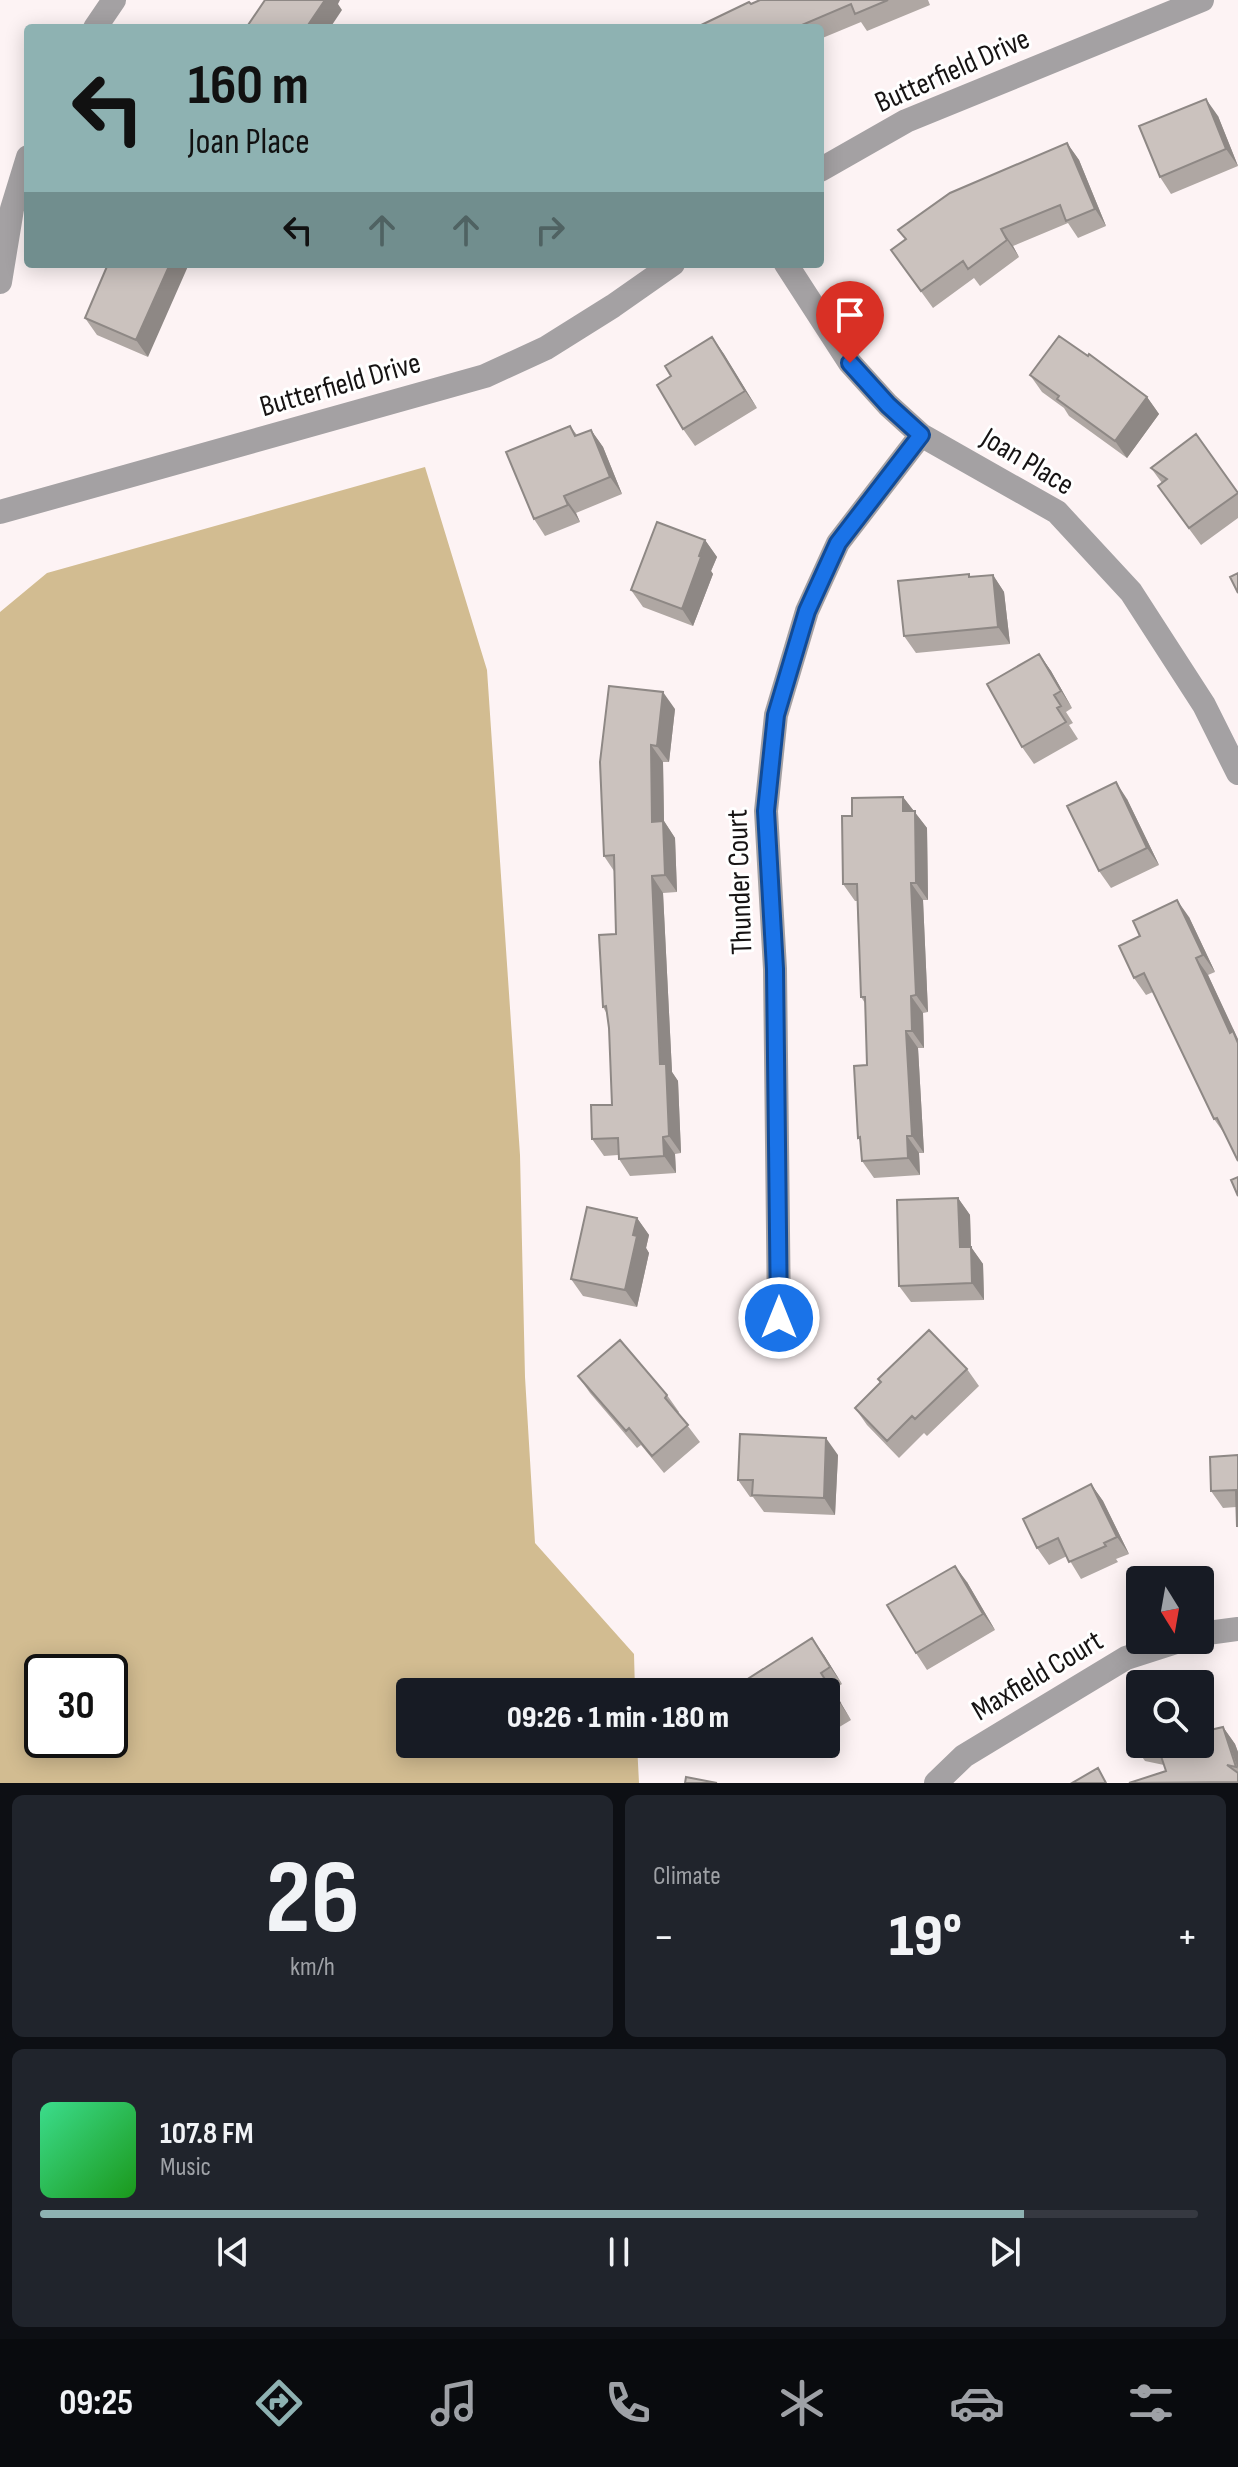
<!DOCTYPE html>
<meta charset="utf-8">
<style>
:root{--surface:#171b24;--page:#20242c;--text:#f1f3f6;--muted:#9ea1a6;--line:#363941;--accent:#8eb2b2}
body{margin:0;font-family:"Sofia Sans Condensed",sans-serif;background:var(--page);color:var(--text);height:100vh;display:flex;flex-direction:column;font-size:30px;white-space:nowrap}
*{box-sizing:border-box;margin:0}
p{font-size:26px;color:var(--muted)}
.icon{flex:none;width:44px;height:44px;fill:none;stroke:currentColor;stroke-width:2;stroke-linecap:round;stroke-linejoin:round}
.map{position:relative;height:1783px;overflow:hidden}
.panel{display:flex;flex-direction:column;gap:12px;padding:12px;background:#0d0f14;flex:1}
.panel>*{flex:none}
.guide{position:absolute;left:24px;top:24px;width:800px;height:244px;border-radius:8px;box-shadow:0 4px 20px #0003;background:#8eb2b2;color:#111;overflow:hidden}
.needle{width:52px;rotate:169deg}
.tools{position:absolute;left:1126px;top:1566px;display:grid;gap:16px}
.tools a{display:grid;place-items:center;width:88px;height:88px;border-radius:8px;background:var(--surface);box-shadow:0 4px 20px #0003;font-size:40px}
.speed{position:absolute;left:24px;top:1654px;display:flex;gap:16px;font-size:40px;font-weight:700;text-align:center}
.speed>*{display:grid;place-content:center;width:104px;height:104px;border-radius:50%;background:var(--surface);box-shadow:0 4px 20px #0003;line-height:1}
.speed .limit{border:4px solid #111;border-radius:12px;background:#fff;color:#111}
.pin{position:absolute;display:grid;place-items:center;width:68px;height:68px;color:#fff;margin:-82px -34px;border-radius:50% 50% 50% 0;rotate:-45deg;box-shadow:0 0 8px #0007}
.pin .icon{rotate:45deg}
.me{position:absolute;width:88px;margin:-44px;rotate:0deg;stroke-linejoin:round;filter:drop-shadow(0 0 6px #0008)}
.turn{display:flex;align-items:center;gap:28px;height:168px;padding:0 32px;font-size:36px}
.turn .icon{width:104px;height:104px;stroke-width:2.5}
.turn b{display:block;font-size:56px;line-height:68px}
.lanes{display:flex;align-items:center;height:76px;padding:0 32px;background:#0003;justify-content:center;gap:40px;direction:ltr}
.lanes .off{opacity:.35}
.big{font-size:60px;font-weight:800;line-height:1.1}
.panel .tile{flex:1;display:flex;flex-direction:column;justify-content:center;gap:12px;min-width:0;padding:0 28px;border-radius:12px;background:var(--page)}
.panel .dial{align-items:center;gap:0}
.dial b{font-size:104px;line-height:1}
.song{display:flex;align-items:center;gap:24px}
.cover{width:96px;height:96px;border-radius:12px;background:linear-gradient(135deg,hsl(150 70% 55%),hsl(120 70% 35%))}
.played{height:8px;border-radius:4px;background:linear-gradient(90deg,var(--accent) 85%,var(--line) 85%)}
.keys{display:flex;justify-content:space-around;direction:ltr}
.heat{display:flex;justify-content:space-between;align-items:center;font-size:44px;direction:ltr}
.panel .tiles{flex:1;display:grid;gap:12px;grid-template-columns:1fr 1fr}
.tile:last-child{grid-column:span 2}
.trip{position:absolute;left:396px;top:1678px;width:444px;height:80px;border-radius:8px;background:var(--surface);box-shadow:0 4px 20px #0003;font-weight:800;line-height:80px;text-align:center}
.menu{display:flex;height:128px;justify-content:space-around;align-items:center;background:#090b0e;color:var(--muted)}
.menu .icon{width:56px;height:56px}
.menu .on{color:var(--accent)}
.menu b{font-size:36px;color:var(--text)}
.map>svg:first-child{display:block}
</style>
<div class="map">
<svg width="1238" height="1783" viewBox="0 0 1238 1783">
<rect width="100%" height="100%" fill="#fdf3f4"/>
<path fill="#d2bc91" fill-rule="evenodd" d="M425,467L487,670L520,1155L525,1377L535,1543L634,1654L635,1692H410V1744H637L639,1783H0V612L47,573ZM42,1672H110V1740H42Z"/>
<g fill="none" stroke-linecap="round" stroke-linejoin="round">
<path stroke="#a4a1a3" stroke-width="24" d="M95,28L114,0
M820,170L906,121L1202,0
M786,264L850,363L888,405L921,435L1057,512L1131,592L1204,705L1238,773
M0,282L12,209L28,157
M0,512L485,376L546,348L613,306L673,264
M779,1318L775,969L766,811L776,715L807,611L838,543L921,435
M1200,1634L1238,1629
M936,1783L964,1756L1126,1658L1182,1640"/>
</g>
<path fill="#afa7a3" d="M760,0H928L930,5L867,31L861,22L820,39V28H695Z
M1218,116L1238,166L1171,194L1160,177Z
M1067,143L1079,160L1106,226L1078,238L1068,223L1013,246L1019,257L980,286L974,278L933,308L891,250Z
M108,264L148,357L97,335L85,318Z
M712,337L757,408L695,446L683,429L671,376Z
M1088,356L1147,397L1159,414L1127,458L1069,416L1064,408L1042,392L1030,375Z
M570,426L577,435L591,430L603,447L622,494L576,513L580,522L545,536L534,519Z
M1151,468L1238,493V518L1201,545L1170,503L1162,483Z
M705,540L717,557L711,571L713,574L693,626L643,607L631,590Z
M993,575L1004,592L1010,644L916,653L904,636L971,577Z
M1039,654L1051,671L1072,708L1066,712L1073,723L1069,725L1078,739L1034,764L1022,747Z
M675,709L669,762H663L664,821L675,838L677,892L663,893L672,1072L678,1081L681,1153L675,1154L676,1173L630,1176L619,1159L618,1155L604,1156L592,1139L612,1105L609,1028L607,1014L603,1007L616,934L614,871L604,856L600,762Z
M903,797L927,828L928,900H923L928,1012L923,1013L924,1048H918L924,1153H919L920,1175L874,1178L862,1161L861,1142L858,1138L867,1065L865,1003L861,997L857,901H855L843,884L852,816Z
M1127,799L1159,865L1111,888L1099,871Z
M1189,917L1215,972L1208,975L1236,1036L1226,1136L1214,1119L1153,992L1146,995L1134,978L1140,936Z
M958,1198L970,1215L971,1247L983,1264L984,1300L911,1302L899,1286Z
M637,1218L649,1235L646,1248L649,1253L637,1307L583,1296L571,1279Z
M967,1369L979,1386L927,1436L924,1433L899,1458L867,1425L855,1408L880,1383L878,1379Z
M578,1376L667,1395L679,1412L678,1413L700,1442L664,1473L641,1445L637,1448L590,1393Z
M838,1455L835,1515L764,1512L753,1497H750L738,1480Z
M1238,1455V1528L1236,1507L1223,1508L1211,1491Z
M1091,1484L1103,1501L1129,1554L1116,1559L1118,1562L1081,1579L1067,1556L1049,1565L1037,1548Z
M967,1582L995,1630L927,1670L916,1653Z
M824,1655L842,1684L833,1690L851,1720L826,1735V1692H753Z
M1223,1727L1235,1744L1238,1752V1783H1129L1166,1771L1164,1765L1145,1761L1133,1744L1212,1730Z"/>
<path fill="#8e8885" d="M325,0H340L338,4L342,10L330,28H306Z
M1206,99L1218,116L1238,166L1226,149Z
M1067,143L1079,160L1106,226L1095,209Z
M1001,229L1013,246L1019,257L1007,240Z
M170,264H189L148,357L136,340Z
M712,337L724,354L757,408L745,391Z
M1147,397L1159,414L1127,458L1115,441Z
M591,430L603,447L622,494L610,477Z
M564,496L576,513L580,522L568,505Z
M705,540L717,557L711,571L713,574L693,626L682,609Z
M993,575L1004,592L1010,644L998,627Z
M1039,654L1051,671L1072,708L1061,691Z
M663,692L675,709L669,762L657,746Z
M651,745L663,762L664,821L675,838L677,892L665,875L652,822Z
M1116,782L1127,799L1159,865L1147,848Z
M903,797L927,828L928,900L916,883L903,811Z
M652,876L663,893L672,1072L678,1081L681,1153L669,1136L660,1064Z
M911,883L923,900L928,1012L916,995Z
M1177,900L1189,917L1215,972L1203,955Z
M1196,958L1208,975L1238,1039V1044L1230,1033Z
M911,996L923,1013L924,1048L912,1031Z
M906,1031L918,1048L924,1153L912,1136Z
M907,1136L919,1153L920,1175L908,1158Z
M663,1137L675,1154L676,1173L664,1156Z
M958,1198L970,1215L971,1253V1247L983,1264L984,1300L972,1283L960,1247Z
M637,1218L649,1235L646,1248L649,1253L637,1307L625,1290L633,1235Z
M826,1438L838,1455L835,1515L824,1498Z
M1091,1484L1103,1501L1129,1554L1117,1537Z
M955,1566L967,1582L995,1630L983,1614Z
M812,1638L824,1655L842,1684L830,1667Z
M821,1673L833,1690L851,1720L840,1703Z
M1223,1727L1235,1744L1238,1752V1769Z"/>
<path fill="#cbc2be" stroke="#8e8885" stroke-width="2" d="M265,0H325L306,28H246Z
M760,0H888L855,14L851,4L795,28H695L749,2L751,4Z
M1206,99L1226,149L1160,177L1139,126Z
M1067,143L1095,209L1066,221L1060,205L1001,229L1007,240L968,269L963,261L921,291L891,250L906,239L898,230L950,193Z
M108,264H170L136,340L85,318Z
M1059,336L1088,356L1089,354L1147,397L1115,441L1057,399L1059,396L1030,375Z
M712,337L745,391L683,429L657,385L671,376L665,366Z
M570,426L575,436L591,430L610,477L564,496L568,505L534,519L506,452Z
M1196,434L1238,493L1189,528L1158,486L1167,479L1151,468Z
M657,522L705,540L699,556L701,557L682,609L631,590Z
M1238,573V593L1230,577Z
M969,574V577L993,575L998,627L904,636L898,581Z
M1039,654L1061,691L1054,695L1061,706L1057,708L1066,722L1022,747L987,684Z
M609,686L663,692L657,746L651,745L652,822L663,821L665,875L652,876L660,1064H666L669,1136L663,1137L664,1156L619,1159L618,1138L592,1139L591,1105H612L609,1028L606,1006L603,1007L599,935L616,934L614,855L604,856L600,762Z
M1116,782L1147,848L1099,871L1067,806Z
M903,797V811H915L916,883H911L916,995L911,996L912,1031H906L912,1136H907L908,1158L862,1161L860,1137L858,1138L854,1066L867,1065L865,997H861L857,884H843L842,816H852V798Z
M1177,900L1203,955L1196,958L1230,1033L1233,1031L1238,1043V1161L1217,1118L1214,1119L1144,973L1134,978L1119,946L1140,936L1133,921Z
M1238,1177V1196L1231,1180Z
M958,1198L960,1247H971L972,1283L899,1286L897,1200Z
M587,1207L637,1218L633,1235L637,1236L625,1290L571,1279Z
M929,1330L967,1369L915,1419L912,1416L887,1441L855,1408L881,1382L878,1379Z
M620,1340L667,1395L665,1398L688,1425L652,1456L629,1428L626,1431L578,1376Z
M740,1434L826,1438L824,1498L752,1495L753,1480H738Z
M1238,1455V1526H1237L1236,1490L1211,1491L1210,1457Z
M1091,1484L1117,1537L1104,1543L1106,1546L1069,1562L1058,1538L1037,1548L1023,1519Z
M955,1566L983,1614L916,1653L887,1605Z
M812,1638L830,1667L821,1673L840,1703L826,1711V1692H753L746,1680Z
M1205,1720L1210,1730L1223,1727L1236,1767L1227,1765L1238,1773V1782L1129,1783L1166,1771L1159,1750L1133,1744L1140,1742V1744H1200V1721Z
M1098,1768L1106,1783H1072Z
M686,1777L717,1783H685Z"/>
<g fill="none" stroke-linecap="round" stroke-linejoin="round">
<defs>
<path id="route" d="M779,1318L775,969L766,811L776,715L807,611L838,543L921,435L888,405L850,363"/>
</defs>
<use href="#route" stroke="#114b97" stroke-width="20"/>
<use href="#route" stroke="#1a73e8" stroke-width="14"/>
</g>
<g text-anchor="middle" stroke-width="6" stroke-linejoin="round" paint-order="stroke">
<g font-size="30" fill="#161313" stroke="#fff">
<text transform="translate(952 70) rotate(-24)" y="10">Butterfield Drive</text>
<text transform="translate(340 384) rotate(-16)" y="10">Butterfield Drive</text>
<text transform="translate(1028 461) rotate(31)" y="10">Joan Place</text>
<text transform="translate(739 882) rotate(-92)" y="10">Thunder Court</text>
<text transform="translate(1037 1675) rotate(-31)" y="10">Maxfield Court</text>
</g>
</g>
</svg>
<div class="tools">
<a><svg class="needle" viewBox="-14 -14 28 28"><path d="M0-13l5 13h-10z" fill="#e53935"/><path d="M0 13l5-13h-10z" fill="#9ea1a6"/></svg></a>
<a><svg class="icon" aria-label="search" viewBox="0 0 24 24"><circle cx="10" cy="10" r="6"/><path d="M15 15l6 6"/></svg></a>
</div>
<div class="speed"><div class="limit">30</div></div>
<div class="pin" style="left:850px;top:363px;background:#d93025"><svg class="icon" aria-label="arrive" viewBox="0 0 24 24"><path d="M6 21V4h12l-3 4 3 4H6"/></svg></div>
<svg class="me" style="left:779px;top:1318px" viewBox="-20 -20 40 40"><circle r="17" fill="#1a73e8" stroke="#fff" stroke-width="3"/><path d="M0-11L8 9 0 5-8 9z" fill="#fff"/></svg>
<div class="trip">09:26 · 1 min · 180 m</div>
<div class="guide">
<div class="turn"><svg class="icon" aria-label="left" viewBox="0 0 24 24"><path d="M17 20v-9H6M10 6l-5 5 5 5"/></svg><div><b>160 m</b>Joan Place</div></div>
<div class="lanes"><svg class="icon" aria-label="left" viewBox="0 0 24 24"><path d="M17 20v-9H6M10 6l-5 5 5 5"/></svg><svg class="icon off" aria-label="ahead" viewBox="0 0 24 24"><path d="M12 20V5M6 11l6-6 6 6"/></svg><svg class="icon off" aria-label="ahead" viewBox="0 0 24 24"><path d="M12 20V5M6 11l6-6 6 6"/></svg><svg class="icon off" aria-label="right" viewBox="0 0 24 24"><path d="M7 20v-9h11M14 6l5 5-5 5"/></svg></div>
</div>
</div>
<section class="panel">
<div class="tiles">
<div class="tile dial"><b>26</b><p>km/h</p></div>
<div class="tile"><p>Climate</p>
<div class="heat"><a>−</a><b class="big">19°</b><a>+</a></div>
</div>
<div class="tile">
<div class="song"><i class="cover"></i><div><b>107.8 FM</b><p>Music</p></div></div>
<div class="played"></div>
<div class="keys"><svg class="icon" aria-label="previous" viewBox="0 0 24 24"><path d="M18 5L8 12l10 7zM5 5v14"/></svg><svg class="icon" aria-label="pause" viewBox="0 0 24 24"><path d="M8 5v14M16 5v14"/></svg><svg class="icon" aria-label="next" viewBox="0 0 24 24"><path d="M6 5l10 7-10 7zM19 5v14"/></svg></div>
</div>
</div>
</section>
<nav class="menu">
<b>09:25</b>
<svg class="icon on" aria-label="directions" viewBox="0 0 24 24"><path d="M12 3l9 9-9 9-9-9zM9 14v-3h6M13 9l2 2-2 2"/></svg>
<svg class="icon" aria-label="music" viewBox="0 0 24 24"><path d="M9 18V5l10-2v13"/><circle cx="6" cy="18" r="3"/><circle cx="16" cy="16" r="3"/></svg>
<svg class="icon" aria-label="phone" viewBox="0 0 24 24"><path d="M5 4h4l2 5-3 2q2 4 5 5l2-3 5 2v4C11 20 4 13 5 4z"/></svg>
<svg class="icon" aria-label="climate" viewBox="0 0 24 24"><path d="M12 3v18M4 7l16 10M4 17L20 7"/></svg>
<svg class="icon" aria-label="car" viewBox="0 0 24 24"><path d="M5 17H2v-5l4-1 3-4h7l3 4 3 1v5h-3M9 17h6M6 11h13"/><circle cx="7" cy="17" r="2"/><circle cx="17" cy="17" r="2"/></svg>
<svg class="icon" aria-label="filters" viewBox="0 0 24 24"><path d="M4 7h16M4 17h16"/><circle cx="9" cy="7" r="2"/><circle cx="15" cy="17" r="2"/></svg>
</nav>
